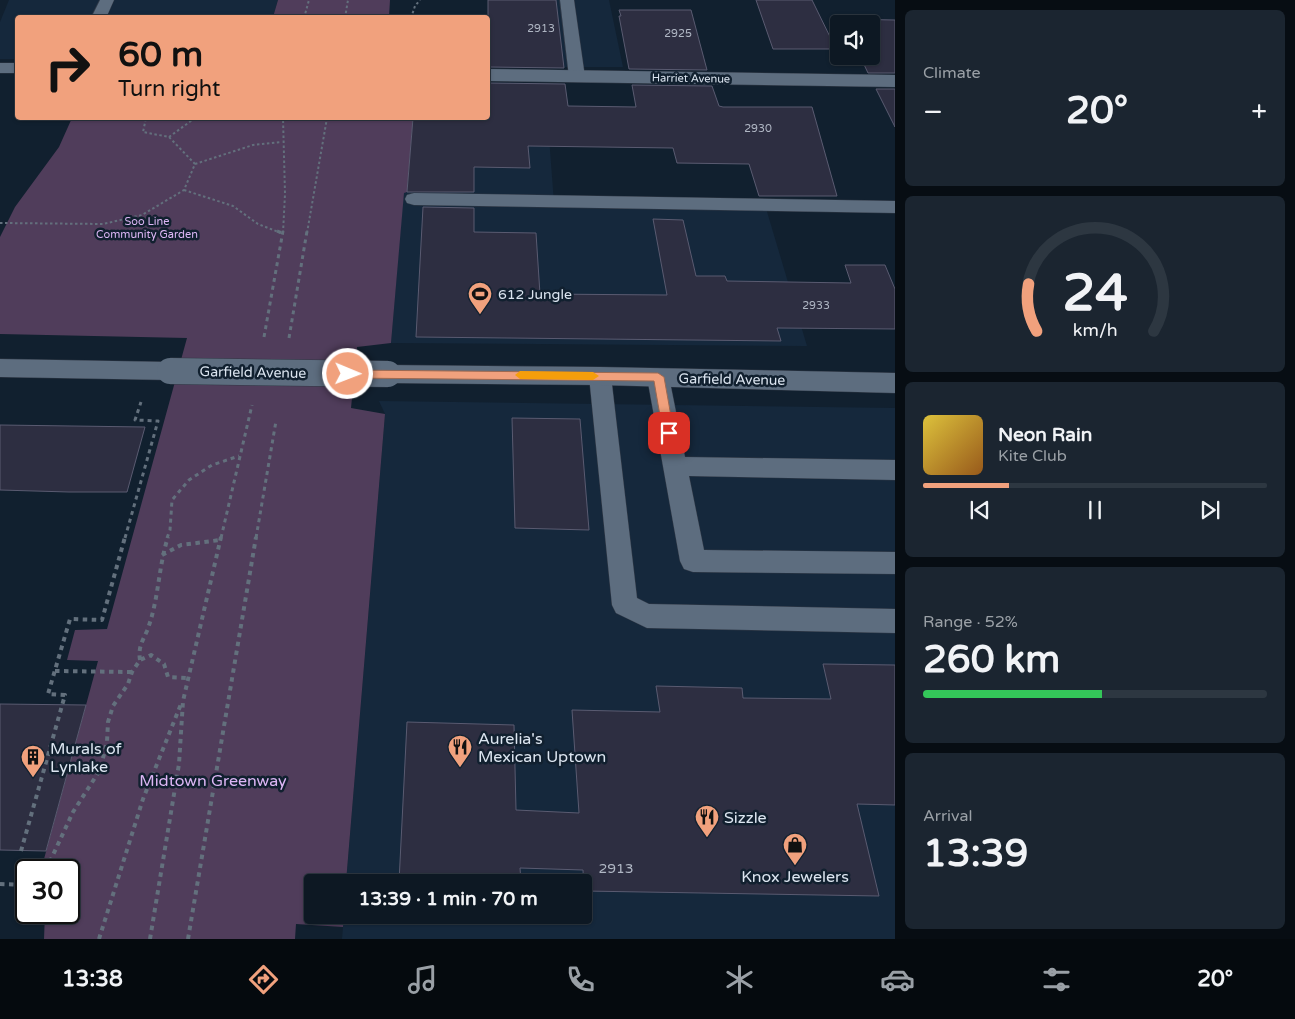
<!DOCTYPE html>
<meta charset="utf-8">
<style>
:root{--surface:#0d1823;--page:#1b2530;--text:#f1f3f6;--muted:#9aa0a6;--line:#2d3741;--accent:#f1a17d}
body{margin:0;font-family:"Varela Round",sans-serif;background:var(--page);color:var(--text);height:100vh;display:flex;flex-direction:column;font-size:19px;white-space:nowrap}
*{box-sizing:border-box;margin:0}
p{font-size:16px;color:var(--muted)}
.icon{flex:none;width:28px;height:28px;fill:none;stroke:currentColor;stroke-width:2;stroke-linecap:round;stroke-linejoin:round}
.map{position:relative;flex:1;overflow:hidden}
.drawer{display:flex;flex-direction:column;gap:10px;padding:10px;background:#070d13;width:400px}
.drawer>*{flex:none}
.guide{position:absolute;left:15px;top:15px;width:475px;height:105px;border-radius:5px;box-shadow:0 1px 4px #0004,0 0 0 1px var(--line);background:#f1a17d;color:#111;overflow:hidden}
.fabs{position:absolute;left:830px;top:15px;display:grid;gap:10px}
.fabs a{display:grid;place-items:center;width:50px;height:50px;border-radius:5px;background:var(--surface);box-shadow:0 1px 4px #0004,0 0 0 1px var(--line);font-size:25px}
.speed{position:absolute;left:15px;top:859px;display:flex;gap:10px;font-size:25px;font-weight:700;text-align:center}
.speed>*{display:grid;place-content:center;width:65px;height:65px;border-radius:50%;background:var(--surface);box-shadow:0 1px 4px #0004,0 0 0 1px var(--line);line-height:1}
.speed .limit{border:2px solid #111;border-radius:8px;background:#fff;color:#111}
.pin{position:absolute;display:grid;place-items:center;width:42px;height:42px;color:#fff;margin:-21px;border-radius:10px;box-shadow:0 2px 8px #0006}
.me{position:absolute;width:55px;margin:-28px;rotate:91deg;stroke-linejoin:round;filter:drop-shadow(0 0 4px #0008)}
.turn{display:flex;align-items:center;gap:18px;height:105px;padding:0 20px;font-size:22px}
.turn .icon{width:65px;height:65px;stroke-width:2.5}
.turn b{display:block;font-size:35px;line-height:42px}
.big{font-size:38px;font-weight:700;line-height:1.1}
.drawer .card{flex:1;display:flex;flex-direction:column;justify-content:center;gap:8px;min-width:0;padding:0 18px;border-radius:8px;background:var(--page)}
.drawer .dial{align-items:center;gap:0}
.dial svg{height:130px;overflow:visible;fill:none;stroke:var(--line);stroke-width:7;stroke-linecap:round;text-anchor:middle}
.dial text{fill:var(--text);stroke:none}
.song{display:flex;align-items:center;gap:15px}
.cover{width:60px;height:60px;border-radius:8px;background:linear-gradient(135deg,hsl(50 70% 55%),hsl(30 70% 35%))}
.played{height:5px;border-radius:2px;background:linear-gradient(90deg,var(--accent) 25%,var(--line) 25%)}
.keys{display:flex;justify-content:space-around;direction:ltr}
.heat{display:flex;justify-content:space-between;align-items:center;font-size:28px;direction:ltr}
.charge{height:8px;border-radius:4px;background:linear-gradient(90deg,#34c759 52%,var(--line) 0)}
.trip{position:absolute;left:304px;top:874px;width:288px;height:50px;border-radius:5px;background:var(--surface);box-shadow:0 1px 4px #0004,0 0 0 1px var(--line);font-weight:700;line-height:50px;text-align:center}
.tabs{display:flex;height:80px;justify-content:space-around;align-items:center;background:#050a0e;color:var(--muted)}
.tabs .icon{width:35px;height:35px}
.tabs .on{color:var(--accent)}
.tabs b{font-size:22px;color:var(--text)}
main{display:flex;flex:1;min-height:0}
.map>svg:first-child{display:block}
</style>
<main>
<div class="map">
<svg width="895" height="939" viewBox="0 0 895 939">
<rect width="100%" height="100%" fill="#11202f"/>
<path fill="#15283c" d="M9,0H278L273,17L18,18L17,59H0V22Z
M517,0H609L623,67H522Z
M488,97H546L554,203L765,205L807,346L391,343L403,199L404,192H407L413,118H488Z
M379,401L895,408V939H342L344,915H582V882H346L385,414Z"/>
<path fill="#503d5b" d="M278,0H390L389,17H273Z
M72,118H413L407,192L404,193L391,343L357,347L351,408L385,414L346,882H312V915H344L343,927L296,924L295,939H44L45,913L69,912V870H41L98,661L67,660L75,630L107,629L187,338L0,334V237L15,207L59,147Z"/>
<path fill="#2d2e41" stroke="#5a5b71" d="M488,0H556L564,68L488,67Z
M756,0H812L836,49H773Z
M619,10H691L707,70L629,69L619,16H621Z
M842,19L895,20V73H868L860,56H871V24H844Z
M488,83L565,84L568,106L636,107L632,85L712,86L719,106L723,107H812L837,196H759L749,164L677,163L673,148L528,146L530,168L474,167V192H407L413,118H488Z
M876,89H895V127Z
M423,207L474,208V232L536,233L540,294L667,295L653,219L683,220L696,276H725L727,281L851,283L845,265H885L895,289V329L777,328L781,341L416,337Z
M512,418L580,419L589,530L515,528Z
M0,425L145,427L127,492H69L0,490Z
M823,664L895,665V805L857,804L879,896L584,891L583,870L520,868L521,882H399L407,722L514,725L516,810L579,813L572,710L660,712L656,686L742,688L743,698L831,699Z
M0,704L86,705L46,851L0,850Z"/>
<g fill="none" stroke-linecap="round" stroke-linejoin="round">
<defs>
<path id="lane" d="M100,0H114L106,18H91Z
M560,0H574L585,77L583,80H571L569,77Z
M414,193L895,201V213L414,205L407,203L405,199L407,195Z
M600,368L608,370L611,376L637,598L649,604L895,609V633L647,628L616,613L612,605L589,376L592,370Z
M658,369L666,371L669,377L685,457L895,460V480L689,476L704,550L895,552V574L693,572L684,569L680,561L647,377L650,371Z"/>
<path id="street" d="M0,63H18V73H0Z
M488,69L895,75V87L488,81Z
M0,359L170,362L179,364L183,371L179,378L170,380L0,377Z
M388,365L600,367L895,373V393L600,385L388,383L379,381L375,374L379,367Z"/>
</defs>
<use href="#lane" stroke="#313946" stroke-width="1"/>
<use href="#street" stroke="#313946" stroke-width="1"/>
<path stroke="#63707d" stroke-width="2" stroke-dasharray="2.5 2.5" stroke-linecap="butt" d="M304,18L309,0
M345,18L348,0
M411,18L415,6L420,0
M169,137L195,118
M195,164L253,145L281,142
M184,190L233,206L258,224L281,233
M0,223L103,224L142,215L184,190L195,164L169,137L143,132L146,118
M283,233L285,194L283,118
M307,233L327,118"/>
<path stroke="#63707d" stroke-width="3" stroke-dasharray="4 4" stroke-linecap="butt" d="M277,231L282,233
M264,337L283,231
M289,338L307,231
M125,538L158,421L135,420L141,402
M167,538L170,530L172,500L189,480L212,465L239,456
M221,538L252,405
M256,538L276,421"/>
<path stroke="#63707d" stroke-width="4" stroke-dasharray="4.5 4.5" stroke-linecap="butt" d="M162,555L181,545L220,540
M140,660C138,648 142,642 147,631C159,600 158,568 168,537
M55,671L132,672
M21,851L65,695L48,694L70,619L102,620L125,537
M46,870L73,812L100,770L107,742L108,722L113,706L128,684L132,672L140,660L151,655L164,664L168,677L187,678
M0,884L26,885
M99,939L143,799L181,704
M150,939L179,764L183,701L221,537
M188,939L256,537"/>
<use href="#lane" fill="#5d6d7f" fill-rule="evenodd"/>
<use href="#street" fill="#5d6d7f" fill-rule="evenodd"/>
<defs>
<path id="street-bridge" d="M170,371L388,374"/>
</defs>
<use href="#street-bridge" stroke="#313946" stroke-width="27" stroke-linecap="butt"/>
<use href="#street-bridge" stroke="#5d6d7f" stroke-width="26"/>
</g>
<path fill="#f1a17d" stroke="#9d6951" d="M348,370L658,373L664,377L674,433L669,437L663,433L654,381L348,378L343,374Z"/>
<path fill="#f59e0b" d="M520,371L593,372L599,376L593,380L520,379L515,375Z"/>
<defs>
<symbol id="stadium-pin" viewBox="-11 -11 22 30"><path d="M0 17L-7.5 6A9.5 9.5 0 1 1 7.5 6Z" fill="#f1a17d" stroke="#11202f"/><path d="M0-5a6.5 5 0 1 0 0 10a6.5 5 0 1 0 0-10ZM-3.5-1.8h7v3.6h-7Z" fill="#111"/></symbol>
<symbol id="restaurant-pin" viewBox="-11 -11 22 30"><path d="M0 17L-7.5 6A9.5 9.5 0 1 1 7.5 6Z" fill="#f1a17d" stroke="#11202f"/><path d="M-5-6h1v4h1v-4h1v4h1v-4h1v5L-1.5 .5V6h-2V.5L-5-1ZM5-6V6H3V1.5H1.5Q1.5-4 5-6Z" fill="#111"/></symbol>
<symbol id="building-pin" viewBox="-11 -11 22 30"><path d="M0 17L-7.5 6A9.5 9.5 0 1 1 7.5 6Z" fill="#f1a17d" stroke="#11202f"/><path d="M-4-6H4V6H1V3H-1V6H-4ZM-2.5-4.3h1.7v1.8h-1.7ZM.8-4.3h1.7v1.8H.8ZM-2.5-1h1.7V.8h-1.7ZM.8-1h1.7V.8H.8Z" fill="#111"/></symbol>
<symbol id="shop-pin" viewBox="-11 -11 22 30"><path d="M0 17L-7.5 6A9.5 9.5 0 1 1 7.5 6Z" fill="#f1a17d" stroke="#11202f"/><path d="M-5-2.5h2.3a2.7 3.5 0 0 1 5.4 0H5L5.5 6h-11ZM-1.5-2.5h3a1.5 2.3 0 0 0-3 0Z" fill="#111"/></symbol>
</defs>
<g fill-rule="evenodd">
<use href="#stadium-pin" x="466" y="280" width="28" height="38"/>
<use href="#restaurant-pin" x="446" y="733" width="28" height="38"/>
<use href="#building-pin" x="19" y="743" width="28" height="38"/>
<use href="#restaurant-pin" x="693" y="803" width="28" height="38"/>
<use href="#shop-pin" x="781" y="831" width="28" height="38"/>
</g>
<g text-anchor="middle" stroke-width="5" stroke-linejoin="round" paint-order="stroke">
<g font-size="11" fill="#b0b7c4">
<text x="541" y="32">2913</text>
<text x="678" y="37">2925</text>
<text x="758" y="132">2930</text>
<text x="816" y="309">2933</text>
</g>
<g font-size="11" fill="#dce5f0" stroke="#11202f">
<text transform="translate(691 78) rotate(1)" y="4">Harriet Avenue</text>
</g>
<g font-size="11" fill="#ddb6f5" stroke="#11202f">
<text x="147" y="225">Soo Line<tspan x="147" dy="13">Community Garden</tspan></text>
</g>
<g font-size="14" fill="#dce5f0" stroke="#11202f" text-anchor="start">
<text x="498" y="299">612 Jungle</text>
</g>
<g font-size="14" fill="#dce5f0" stroke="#11202f">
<text transform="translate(253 372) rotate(1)" y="5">Garfield Avenue</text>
<text transform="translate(732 379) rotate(1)" y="5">Garfield Avenue</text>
</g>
<g font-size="14" fill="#b0b7c4">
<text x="616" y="873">2913</text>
</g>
<g font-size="16" fill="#dce5f0" stroke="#11202f" text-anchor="start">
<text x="478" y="744">Aurelia's<tspan x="478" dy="18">Mexican Uptown</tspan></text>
<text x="50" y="754">Murals of<tspan x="50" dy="18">Lynlake</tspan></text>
<text x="724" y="823">Sizzle</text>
<text x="795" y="882" text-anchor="middle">Knox Jewelers</text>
</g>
<g font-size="16" fill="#ddb6f5" stroke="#11202f">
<text x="213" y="786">Midtown Greenway</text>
</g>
</g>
</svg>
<div class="fabs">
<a><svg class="icon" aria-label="sound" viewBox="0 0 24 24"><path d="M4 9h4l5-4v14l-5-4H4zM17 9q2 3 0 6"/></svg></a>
</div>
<div class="speed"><div class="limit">30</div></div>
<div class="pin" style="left:669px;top:433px;background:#d93025"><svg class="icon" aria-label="arrive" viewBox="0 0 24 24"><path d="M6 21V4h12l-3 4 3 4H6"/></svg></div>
<svg class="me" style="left:348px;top:374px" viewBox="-20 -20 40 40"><circle r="17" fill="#f1a17d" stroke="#fff" stroke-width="3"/><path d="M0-11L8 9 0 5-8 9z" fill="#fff"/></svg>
<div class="trip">13:39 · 1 min · 70 m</div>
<div class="guide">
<div class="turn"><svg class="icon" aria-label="right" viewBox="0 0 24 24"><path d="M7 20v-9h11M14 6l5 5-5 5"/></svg><div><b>60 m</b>Turn right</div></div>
</div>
</div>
<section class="drawer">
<div class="card"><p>Climate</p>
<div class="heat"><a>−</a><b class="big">20°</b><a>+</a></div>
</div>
<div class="card dial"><svg viewBox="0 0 100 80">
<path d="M14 69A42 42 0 1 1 86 69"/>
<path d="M14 69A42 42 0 0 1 9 40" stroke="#f1a17d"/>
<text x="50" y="56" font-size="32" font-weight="700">24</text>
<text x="50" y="72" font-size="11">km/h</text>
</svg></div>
<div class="card">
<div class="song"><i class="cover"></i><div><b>Neon Rain</b><p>Kite Club</p></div></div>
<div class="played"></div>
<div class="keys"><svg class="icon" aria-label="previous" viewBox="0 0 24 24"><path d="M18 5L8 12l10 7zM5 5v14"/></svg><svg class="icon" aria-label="pause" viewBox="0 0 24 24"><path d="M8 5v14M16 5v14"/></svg><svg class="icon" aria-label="next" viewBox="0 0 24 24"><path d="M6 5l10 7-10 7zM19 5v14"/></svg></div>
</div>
<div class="card"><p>Range · 52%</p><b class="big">260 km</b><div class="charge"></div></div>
<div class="card"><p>Arrival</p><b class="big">13:39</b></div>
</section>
</main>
<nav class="tabs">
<b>13:38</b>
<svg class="icon on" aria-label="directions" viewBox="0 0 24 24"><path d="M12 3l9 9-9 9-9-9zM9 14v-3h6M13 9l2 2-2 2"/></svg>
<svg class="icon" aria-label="music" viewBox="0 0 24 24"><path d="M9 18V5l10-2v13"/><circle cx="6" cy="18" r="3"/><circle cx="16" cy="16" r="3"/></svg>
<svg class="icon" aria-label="phone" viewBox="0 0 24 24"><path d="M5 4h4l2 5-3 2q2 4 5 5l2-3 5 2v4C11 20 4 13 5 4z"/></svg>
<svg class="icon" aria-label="climate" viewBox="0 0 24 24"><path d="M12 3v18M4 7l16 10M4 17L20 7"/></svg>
<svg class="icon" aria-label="car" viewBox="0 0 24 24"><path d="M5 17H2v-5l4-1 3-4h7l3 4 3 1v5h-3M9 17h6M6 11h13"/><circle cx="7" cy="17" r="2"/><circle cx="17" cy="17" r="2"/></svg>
<svg class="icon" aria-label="filters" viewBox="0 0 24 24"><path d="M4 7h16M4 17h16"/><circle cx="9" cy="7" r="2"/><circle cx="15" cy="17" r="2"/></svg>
<b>20°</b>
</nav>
